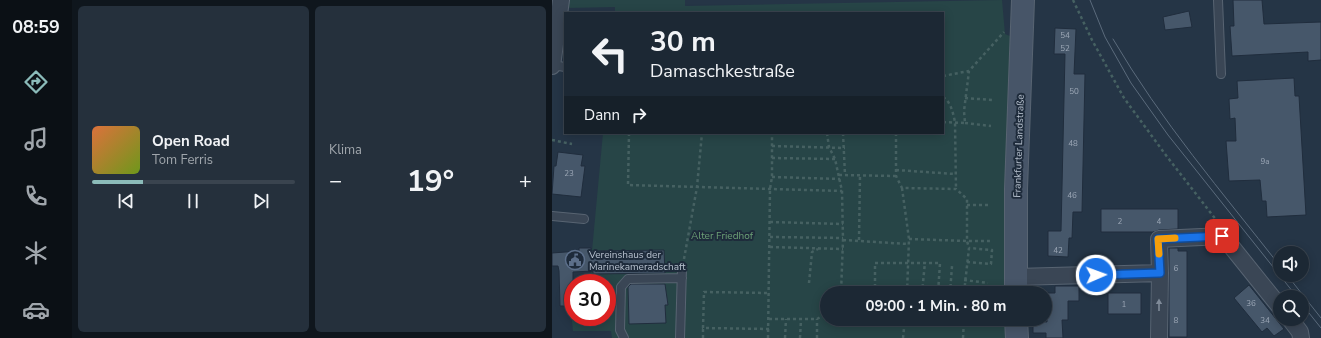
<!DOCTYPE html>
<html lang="de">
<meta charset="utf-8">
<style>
:root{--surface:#1c2834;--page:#25303c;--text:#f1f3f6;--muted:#a0a6ac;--line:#3a444f;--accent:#8bbbb9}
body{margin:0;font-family:"Nunito Sans",sans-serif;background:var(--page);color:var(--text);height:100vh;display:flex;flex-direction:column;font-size:15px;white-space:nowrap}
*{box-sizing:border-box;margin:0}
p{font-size:13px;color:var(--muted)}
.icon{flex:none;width:22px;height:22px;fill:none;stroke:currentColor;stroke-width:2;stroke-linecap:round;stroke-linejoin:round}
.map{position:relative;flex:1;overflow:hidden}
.details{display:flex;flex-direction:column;gap:6px;padding:6px;background:#0f161d;width:480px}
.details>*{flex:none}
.guide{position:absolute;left:12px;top:12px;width:380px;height:122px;border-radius:0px;box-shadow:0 2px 10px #0003,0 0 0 1px var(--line);background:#1c2834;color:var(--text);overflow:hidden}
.fabs{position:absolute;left:721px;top:246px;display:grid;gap:8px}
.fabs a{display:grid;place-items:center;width:36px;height:36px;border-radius:50%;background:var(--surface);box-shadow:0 2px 10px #0003,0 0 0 1px var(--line);font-size:20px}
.speed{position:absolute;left:12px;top:274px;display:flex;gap:8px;font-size:20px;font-weight:700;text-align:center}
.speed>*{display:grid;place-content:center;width:52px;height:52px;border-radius:50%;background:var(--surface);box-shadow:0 2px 10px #0003,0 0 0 1px var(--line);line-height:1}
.speed .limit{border:6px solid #d22;background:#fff;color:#111}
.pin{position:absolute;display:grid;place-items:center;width:34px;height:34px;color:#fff;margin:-17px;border-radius:8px;box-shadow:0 2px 6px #0006}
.me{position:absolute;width:44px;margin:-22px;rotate:88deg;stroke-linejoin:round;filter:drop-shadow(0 0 3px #0008)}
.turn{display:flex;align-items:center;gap:14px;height:84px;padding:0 20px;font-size:18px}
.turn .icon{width:52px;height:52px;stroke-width:2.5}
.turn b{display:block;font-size:28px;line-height:34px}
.then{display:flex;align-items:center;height:38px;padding:0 20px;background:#0003;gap:8px;font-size:15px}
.big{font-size:30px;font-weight:700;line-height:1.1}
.details .widget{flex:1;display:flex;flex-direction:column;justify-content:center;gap:6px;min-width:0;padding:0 14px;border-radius:6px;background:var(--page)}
.song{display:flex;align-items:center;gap:12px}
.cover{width:48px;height:48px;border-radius:6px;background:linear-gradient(135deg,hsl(20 70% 55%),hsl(80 70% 35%))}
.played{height:4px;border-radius:2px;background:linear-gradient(90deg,var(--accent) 25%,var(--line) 25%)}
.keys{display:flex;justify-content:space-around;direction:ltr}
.heat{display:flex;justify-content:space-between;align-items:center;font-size:22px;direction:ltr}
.details .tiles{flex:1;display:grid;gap:6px;grid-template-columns:repeat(2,1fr)}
.trip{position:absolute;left:268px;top:286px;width:232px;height:40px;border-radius:20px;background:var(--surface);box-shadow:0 2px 10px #0003,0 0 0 1px var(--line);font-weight:700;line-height:40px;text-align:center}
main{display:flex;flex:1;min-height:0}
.menu{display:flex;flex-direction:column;width:72px;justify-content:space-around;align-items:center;background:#0b1015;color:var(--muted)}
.menu .icon{width:28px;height:28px}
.menu .selected{color:var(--accent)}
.menu b{font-size:18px;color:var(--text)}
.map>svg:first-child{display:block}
</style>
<main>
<nav class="menu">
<b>08:59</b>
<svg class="icon selected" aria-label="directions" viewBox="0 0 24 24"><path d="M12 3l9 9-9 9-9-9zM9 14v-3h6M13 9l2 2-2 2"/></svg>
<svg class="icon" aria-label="music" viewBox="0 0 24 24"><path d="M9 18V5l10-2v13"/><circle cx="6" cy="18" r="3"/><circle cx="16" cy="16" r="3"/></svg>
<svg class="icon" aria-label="phone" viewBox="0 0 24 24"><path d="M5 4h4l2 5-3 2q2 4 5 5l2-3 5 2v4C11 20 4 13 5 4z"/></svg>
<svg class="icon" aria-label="climate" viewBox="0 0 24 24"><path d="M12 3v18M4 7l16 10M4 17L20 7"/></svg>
<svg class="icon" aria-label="car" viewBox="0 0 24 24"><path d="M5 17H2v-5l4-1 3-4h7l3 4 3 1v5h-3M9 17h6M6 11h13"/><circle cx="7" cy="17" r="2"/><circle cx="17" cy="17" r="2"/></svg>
</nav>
<section class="details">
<div class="tiles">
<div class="widget">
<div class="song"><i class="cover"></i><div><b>Open Road</b><p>Tom Ferris</p></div></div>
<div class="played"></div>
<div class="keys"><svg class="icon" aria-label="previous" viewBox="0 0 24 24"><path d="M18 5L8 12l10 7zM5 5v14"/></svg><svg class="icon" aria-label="pause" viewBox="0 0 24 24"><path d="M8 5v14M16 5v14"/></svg><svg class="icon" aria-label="next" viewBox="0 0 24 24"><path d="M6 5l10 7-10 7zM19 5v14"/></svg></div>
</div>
<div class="widget"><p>Klima</p>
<div class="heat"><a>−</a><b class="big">19°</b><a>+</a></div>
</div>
</div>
</section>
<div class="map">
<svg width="769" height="338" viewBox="0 0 769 338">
<rect width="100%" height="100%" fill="#253546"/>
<path fill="#274547" d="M17,0H133V6L450,0L453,34L458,36L455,293H275V319H455V338H60L59,331H21L19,312H21V317H55V283H40L39,271H41L40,251L51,133H391V13H63V7L16,8Z"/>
<path fill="#46576a" stroke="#202d3d" d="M681,0H710L712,24L769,22V60L756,61V52L680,56L678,26H682Z
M637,11L640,27L613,30L611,17Z
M503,28L524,29L522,74H533L530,212H521L520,238H517L516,257L496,256V231H509L513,54H502Z
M742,78L743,96H747L754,215L715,217L714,201H710L708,180L677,181L674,141H684L683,118L678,119L677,99L686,98L685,81Z
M6,152L31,155L29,166H33L29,197L0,194L2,166H4Z
M549,209H626V229L607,230L601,232H549Z
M27,248H39V251L112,250L113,273L41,274V271L21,272V306H8L7,271L6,266H0V253L27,251Z
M617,248H626V251H635V337H617Z
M79,284H113L116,305H113L114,323L77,324L76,287Z
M697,285L732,329L722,336L715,328L710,332L682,298Z
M503,286H527V301H516V320H510L511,338H494V333H481V321L495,322V293H503Z
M556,293H589V314H556Z"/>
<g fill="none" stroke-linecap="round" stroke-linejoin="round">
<defs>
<path id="service" d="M666,0L669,74
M0,65L13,67
M0,216L32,219
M72,338L68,330L69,287L76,279L130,278
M128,338L130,268"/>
<path id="minor" d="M0,66L9,0
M464,277L608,273L607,239L671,236L728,307
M738,319L748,332L749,338
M607,338L608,273"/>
<path id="secondary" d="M464,293V189L471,0
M464,319L465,338"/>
</defs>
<use href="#service" stroke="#586472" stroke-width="10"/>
<use href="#minor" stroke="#586472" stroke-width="18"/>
<use href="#secondary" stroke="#586472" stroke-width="24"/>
<path stroke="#466162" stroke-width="2.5" stroke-dasharray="3 3" stroke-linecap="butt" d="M521,0L540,40L572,98L613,154L665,221
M391,76L417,71L452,32
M391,97C399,102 401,113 403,122L404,189
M413,98L440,100
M391,122L413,123L412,111L417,71
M413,123L439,126
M77,133L76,185L290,191
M275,133L277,147L283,159L290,191L291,240L289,293
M291,133L293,175
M344,133V176L350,188L404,189L415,199V241L417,248L412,293
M0,140L20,144
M220,146L293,148
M220,158L283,159
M344,170L403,174
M287,175L344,176
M220,177L288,179
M350,188L357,239L355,293
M415,205H439
M218,222L291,224
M218,237L291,238
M357,239L415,241H439
M291,240L356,244
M307,240L308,175
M218,247L291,249
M132,259L145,187L150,133
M415,262L439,264L440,250L417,248
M412,280L436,283
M257,283L260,252L266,249
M323,293V263H388L386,293
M370,293L373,262
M398,293L400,266
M217,319H265L275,313
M217,329L151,328L152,292L217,293
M151,338V328
M216,338L218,189L220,177V133
M233,338L234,319
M248,338L249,320
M265,338V319
M351,338L353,319
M411,338L412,319"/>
<use href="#service" stroke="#3a4655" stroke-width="8"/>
<use href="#minor" stroke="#3a4655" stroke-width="16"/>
<use href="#secondary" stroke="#475568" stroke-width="22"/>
<path stroke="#5b6b7c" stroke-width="1" d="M538,0L553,37L579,83L616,135L745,297
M561,39C609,121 670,192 728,266
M735,275L769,318
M757,313L769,328"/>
</g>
<defs><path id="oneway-solid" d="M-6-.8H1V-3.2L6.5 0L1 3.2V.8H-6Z"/></defs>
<use fill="#7f8a98" href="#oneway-solid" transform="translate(607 305) rotate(-90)"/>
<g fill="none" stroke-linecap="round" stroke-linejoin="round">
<defs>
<path id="route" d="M544,275L608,273L606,239L670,236"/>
</defs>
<use href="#route" stroke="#114b97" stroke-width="10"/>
<use href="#route" stroke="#1a73e8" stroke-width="7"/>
<path stroke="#f59e0b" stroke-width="7" d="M607,254L606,239L623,238"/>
</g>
<defs>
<symbol id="civic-ring" viewBox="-11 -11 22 22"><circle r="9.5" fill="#1e2b3b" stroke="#5c6f8a" stroke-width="1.5"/><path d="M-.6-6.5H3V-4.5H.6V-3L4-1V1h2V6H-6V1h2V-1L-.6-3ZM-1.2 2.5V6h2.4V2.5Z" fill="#5c6f8a"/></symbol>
</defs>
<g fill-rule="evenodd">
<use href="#civic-ring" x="12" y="249" width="22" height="22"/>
</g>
<g text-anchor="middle" stroke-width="4" stroke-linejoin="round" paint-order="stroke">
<g font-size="8" fill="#9ba6b5">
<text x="513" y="38">54</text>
<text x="513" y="51">52</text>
<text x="522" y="94">50</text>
<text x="521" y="146">48</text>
<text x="713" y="164">9a</text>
<text x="17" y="176">23</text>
<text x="520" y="198">46</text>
<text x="568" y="224">2</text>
<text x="607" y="224">4</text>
<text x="506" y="253">42</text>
<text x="624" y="271">6</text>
<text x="699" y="306">36</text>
<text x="572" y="307">1</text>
<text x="624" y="323">8</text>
<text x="713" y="323">34</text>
</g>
<g font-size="10" fill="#b7c1ce" stroke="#1e2b3b">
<text transform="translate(466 146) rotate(-88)" y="4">Frankfurter Landstraße</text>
</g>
<g font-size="10" fill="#6ca176" stroke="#1e2b3b">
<text x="170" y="239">Alter Friedhof</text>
</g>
<g font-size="10" fill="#b7c1ce" stroke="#1e2b3b" text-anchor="start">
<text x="37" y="258">Vereinshaus der<tspan x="37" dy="12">Marinekameradschaft</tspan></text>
</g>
</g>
</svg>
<div class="fabs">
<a><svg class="icon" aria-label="sound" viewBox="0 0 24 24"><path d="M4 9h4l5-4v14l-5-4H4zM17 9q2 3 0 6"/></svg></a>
<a><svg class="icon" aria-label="search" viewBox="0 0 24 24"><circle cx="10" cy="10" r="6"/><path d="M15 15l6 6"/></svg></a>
</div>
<div class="speed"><div class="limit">30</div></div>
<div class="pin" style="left:670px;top:236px;background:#d93025"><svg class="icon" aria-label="arrive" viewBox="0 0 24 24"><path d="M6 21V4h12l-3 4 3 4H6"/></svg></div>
<svg class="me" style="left:544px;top:275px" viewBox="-20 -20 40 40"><circle r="17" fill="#1a73e8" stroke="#fff" stroke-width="3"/><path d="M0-11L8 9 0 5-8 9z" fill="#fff"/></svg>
<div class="trip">09:00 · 1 Min. · 80 m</div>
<div class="guide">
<div class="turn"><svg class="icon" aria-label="left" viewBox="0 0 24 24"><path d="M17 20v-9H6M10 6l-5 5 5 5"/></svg><div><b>30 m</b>Damaschkestraße</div></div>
<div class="then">Dann<svg class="icon" aria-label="right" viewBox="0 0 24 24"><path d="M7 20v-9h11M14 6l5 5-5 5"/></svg></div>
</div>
</div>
</main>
